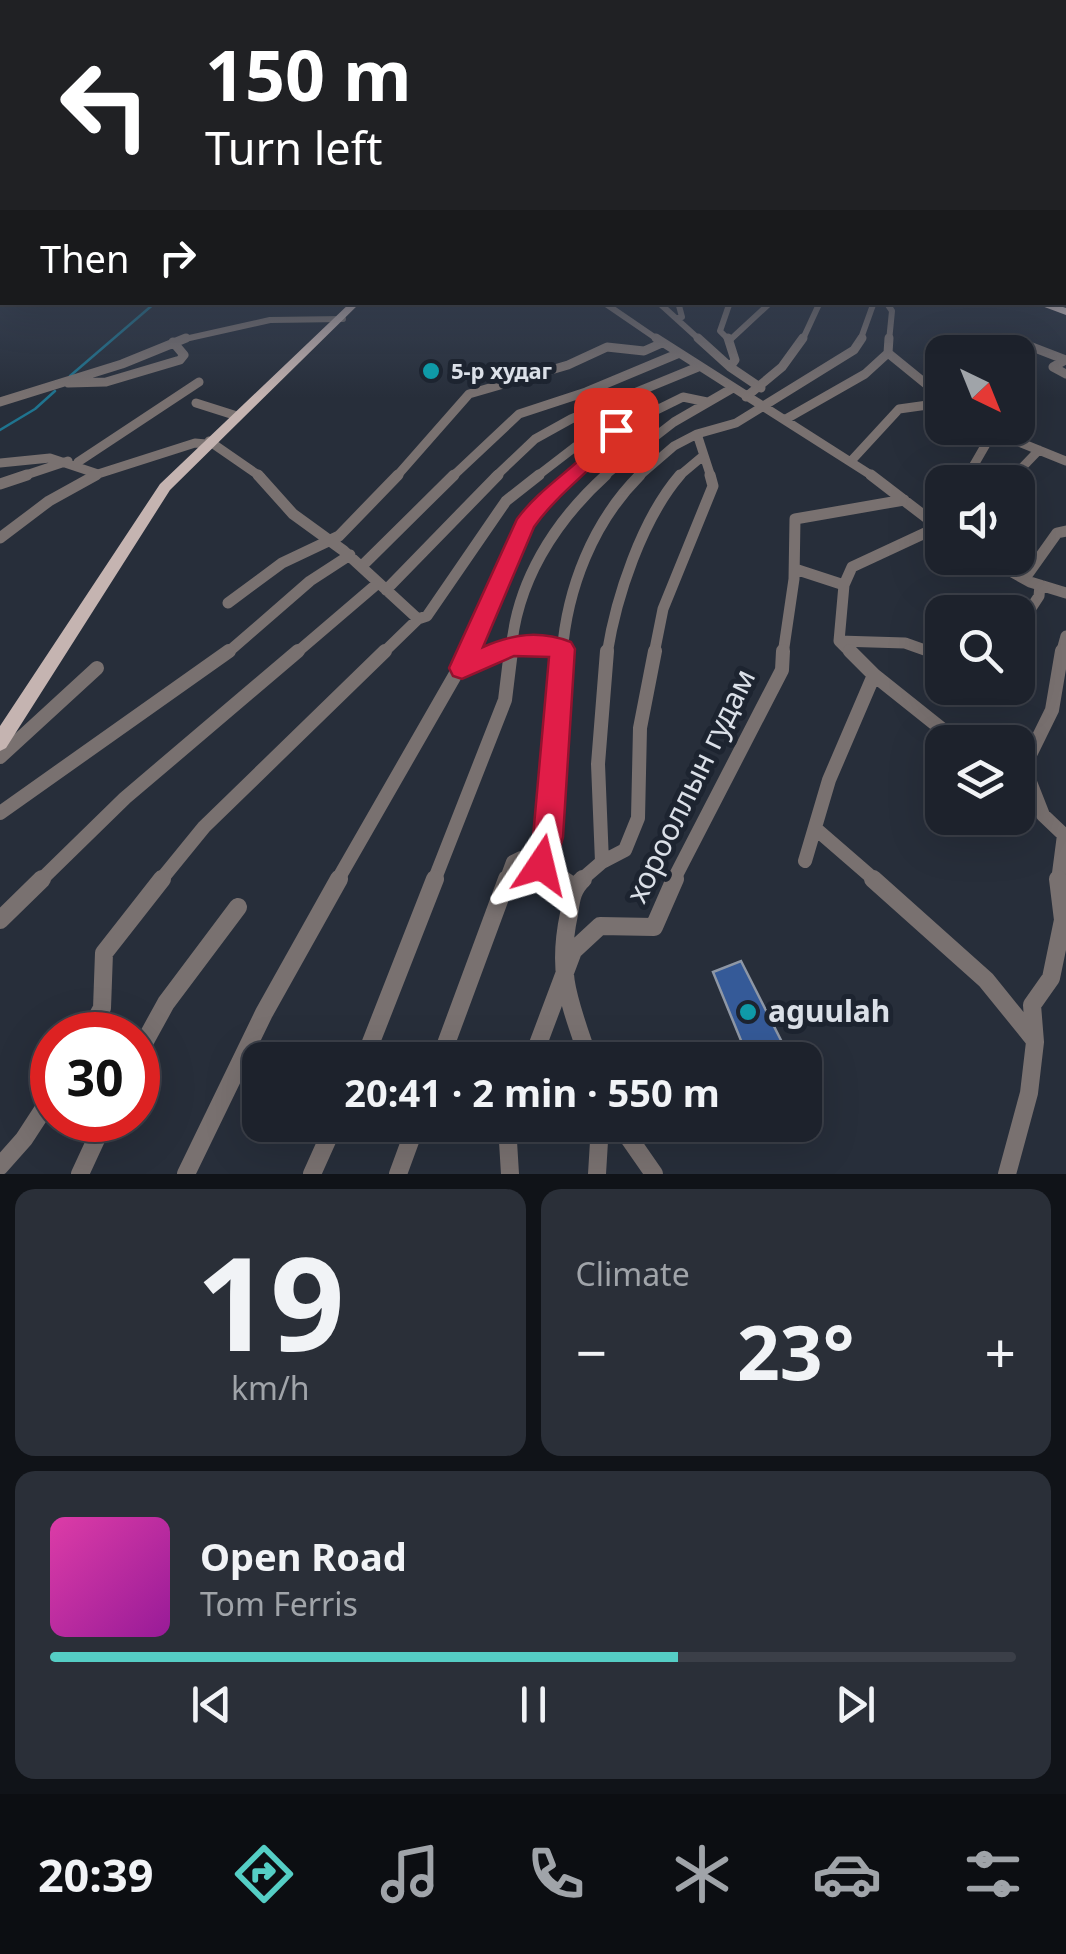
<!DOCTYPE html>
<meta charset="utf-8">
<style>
:root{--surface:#1d222c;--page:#2a2f38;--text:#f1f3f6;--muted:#a0a4a9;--line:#3b3f48;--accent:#55cec5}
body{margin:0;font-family:"Noto Sans",sans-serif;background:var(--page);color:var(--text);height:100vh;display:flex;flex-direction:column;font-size:38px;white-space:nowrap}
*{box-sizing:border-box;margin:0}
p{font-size:32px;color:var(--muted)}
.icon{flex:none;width:55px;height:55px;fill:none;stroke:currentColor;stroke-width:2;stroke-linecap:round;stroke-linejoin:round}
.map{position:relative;height:1174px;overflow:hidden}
.details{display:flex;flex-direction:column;gap:15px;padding:15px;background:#101318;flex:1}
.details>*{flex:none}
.banner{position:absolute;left:0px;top:0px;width:1068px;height:305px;box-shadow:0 10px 40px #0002,0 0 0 2px var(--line);background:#202124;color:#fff;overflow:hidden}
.needle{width:65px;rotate:137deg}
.fabs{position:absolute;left:925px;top:335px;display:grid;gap:20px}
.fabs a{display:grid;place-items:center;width:110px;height:110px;border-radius:20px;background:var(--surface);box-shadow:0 10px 40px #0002,0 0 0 2px var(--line);font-size:50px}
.speed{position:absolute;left:30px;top:1012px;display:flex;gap:20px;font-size:50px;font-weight:700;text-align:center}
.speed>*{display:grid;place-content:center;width:130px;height:130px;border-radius:50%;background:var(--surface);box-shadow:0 10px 40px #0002,0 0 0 2px var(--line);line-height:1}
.speed .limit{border:15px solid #d22;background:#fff;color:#111}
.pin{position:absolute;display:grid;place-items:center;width:85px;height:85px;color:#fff;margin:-42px;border-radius:20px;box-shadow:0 5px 15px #0006}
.me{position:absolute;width:110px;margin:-55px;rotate:10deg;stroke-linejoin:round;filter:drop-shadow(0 0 8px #0008)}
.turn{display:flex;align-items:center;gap:35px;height:210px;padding:0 40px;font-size:45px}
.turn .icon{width:130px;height:130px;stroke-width:2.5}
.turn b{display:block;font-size:70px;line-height:85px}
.then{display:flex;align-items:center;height:95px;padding:0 40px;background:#0003;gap:20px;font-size:38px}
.big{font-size:75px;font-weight:700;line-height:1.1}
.details .card{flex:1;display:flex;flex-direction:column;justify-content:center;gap:15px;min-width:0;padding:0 35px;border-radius:20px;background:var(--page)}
.details .dial{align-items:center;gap:0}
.dial b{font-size:130px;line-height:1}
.song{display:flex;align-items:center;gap:30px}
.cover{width:120px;height:120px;border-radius:15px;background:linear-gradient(135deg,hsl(320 70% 55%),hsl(300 70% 35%))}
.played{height:10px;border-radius:5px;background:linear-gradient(90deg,var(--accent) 65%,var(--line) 65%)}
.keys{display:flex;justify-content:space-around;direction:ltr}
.heat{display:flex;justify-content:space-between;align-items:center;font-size:55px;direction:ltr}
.details .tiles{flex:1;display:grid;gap:15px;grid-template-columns:1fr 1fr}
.card:last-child{grid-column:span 2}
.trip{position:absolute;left:242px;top:1042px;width:580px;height:100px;border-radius:20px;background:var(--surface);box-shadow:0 10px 40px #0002,0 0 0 2px var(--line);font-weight:700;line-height:100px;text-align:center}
.tab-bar{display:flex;height:160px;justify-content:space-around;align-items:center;background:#0c0e12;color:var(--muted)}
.tab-bar .icon{width:70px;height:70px}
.tab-bar .current{color:var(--accent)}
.tab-bar b{font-size:45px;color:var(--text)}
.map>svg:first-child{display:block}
</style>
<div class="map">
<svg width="1066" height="1174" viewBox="0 0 1066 1174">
<rect width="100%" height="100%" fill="#272e3a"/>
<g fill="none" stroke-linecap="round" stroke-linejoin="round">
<path stroke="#1f748f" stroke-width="2.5" d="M70,376L156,302
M0,430L35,409L55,391"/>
</g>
<path fill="#355a98" stroke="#8e97a5" stroke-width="2.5" d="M741,961L791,1060H749L713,972Z"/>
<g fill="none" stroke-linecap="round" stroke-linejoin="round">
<path stroke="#797170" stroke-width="6" d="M603,302L660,341
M658,302L701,341
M730,302L720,331L730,341
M886,302L892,311L889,341
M677,318L682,317L678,302
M730,340L771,302
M176,341L270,320L343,319
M802,341L820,302
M860,341L874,302
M1004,341H1015"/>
<path stroke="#797170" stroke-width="9" d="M656,338L874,477
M698,338L730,367
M728,338L735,360L730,367L761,388
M889,338L888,353L942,397
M1009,338L1066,360
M986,352L1008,338
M1065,360L1053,367L1066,374
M68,383L106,382L180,360L184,355L173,342
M746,397L782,367L803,338
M0,402L122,364L186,338
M196,403L237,416
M786,419L865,374L888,353
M984,428L1066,461
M616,430L683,397L707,402
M209,441L261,477
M852,460L899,409L942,403
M78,462L199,382
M0,463L50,458L98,474L195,443L206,444
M20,477L68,461
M92,477L98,474
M396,477L469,394L568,365L607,347L644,351L662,343
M452,477L519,414L586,392L677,354
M495,477L535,439L571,419L698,367
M536,477L575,447L616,430L572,477
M603,477L674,422L731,389
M638,477L674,446L697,434
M678,477L703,456
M711,477L697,434L736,423L854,350L862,338
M967,477L993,432
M1013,477L1039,450"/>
<path stroke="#797170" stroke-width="11" d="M258,475L293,514L344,551L418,619L427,616L506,501L539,475
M871,475L940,528
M967,482L968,475
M1009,482L1016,475
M0,484L27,475
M0,538L49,501L96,475
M987,558L1030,582L1066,593
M364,564L454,475
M795,569L844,585
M1025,578L1057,533L1066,531
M386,590L498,475
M228,603L282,563L339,536L398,475
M1018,628L1039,596L1040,585
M839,641L905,643L936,654
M226,654L310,581L350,555
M295,654L378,583
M382,654L418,619
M468,654L524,524L575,475
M488,654L523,646L562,649
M511,654C515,583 555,521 606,475
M562,654C567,588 593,522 640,475
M607,654C616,597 642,519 680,475
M654,654L663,609L713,486L710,475
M783,654L794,579L795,519L904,500
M852,654L839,641L844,585L852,567L938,527
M1061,654L1066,636"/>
<path stroke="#797170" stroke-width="14" d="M562,651L548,837L541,865L566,881
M931,651L942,657
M462,668L496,651
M874,675L958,742
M959,742L970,734L991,742
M0,757L97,668
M1018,769L1030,782L1043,815L1064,835L1058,881
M1021,773L1052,710L1062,651
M0,813L229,651
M816,829L876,881
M805,861L829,780L874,675L850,651
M602,862L598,764L607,651
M40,881L125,798L298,651
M160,881L204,827L385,651
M337,881L469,651
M434,881L505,700L511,651
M506,881L513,862L521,858L541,865
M580,881L602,862L625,850L638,818L640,728L655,651
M673,881L782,670L783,651"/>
<path stroke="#797170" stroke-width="18" d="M562,879L574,887
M583,879C572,889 571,900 569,914C556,975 570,1003 589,1060
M873,879L986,980L1033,1038
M0,920L42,879
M87,1035L102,1008L104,953L162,879
M138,1054L166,1003L238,907
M364,1060L435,879
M440,1060L507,879
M532,1060L573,951L600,926L654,927L675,879
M507,1125L510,1174
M620,1125L654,1174
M0,1166L24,1139L52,1096
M80,1174L105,1120
M186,1174L264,1013L339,879
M312,1174L334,1125
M398,1174L416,1125
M597,1174L600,1125
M1007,1174L1029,1093L1035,1042L1032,1005L1051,978L1063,920L1058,879"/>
<path fill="#c5b4b1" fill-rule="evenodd" d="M351,302H361L170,490L6,748L0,751V726L160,484Z"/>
<path fill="#e3cfcb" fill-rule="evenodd" d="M1031,302H1048L1066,308V315Z"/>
</g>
<linearGradient id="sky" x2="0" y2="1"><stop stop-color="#151920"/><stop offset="0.59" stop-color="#414c60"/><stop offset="1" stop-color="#414c60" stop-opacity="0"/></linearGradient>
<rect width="1066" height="398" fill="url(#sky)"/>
<path fill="#e11d48" stroke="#92132f" stroke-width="2.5" d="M616,424L625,430C599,466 560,490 534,527L483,647C513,634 539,630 571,642L575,649L563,837L552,876L541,881L530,876L525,865L533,837L549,657L514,656L462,679L453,676L449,668L517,519C537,492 564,475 588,452C598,443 604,429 616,424Z"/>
<g fill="#0f9aa8" stroke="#1d2430" stroke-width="4">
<circle cx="431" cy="371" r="10"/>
<circle cx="748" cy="1012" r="10"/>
</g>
<g text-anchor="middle" stroke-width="10" stroke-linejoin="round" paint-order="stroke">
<g font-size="22" font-weight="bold" fill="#dbe0e8" stroke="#1d2430" text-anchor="start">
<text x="451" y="379">5-р худаг</text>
</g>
<g font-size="30" fill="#dbe0e8" stroke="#1d2430">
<text transform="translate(691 786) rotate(-64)" y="10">хорооллын гудам</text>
</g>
<g font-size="30" font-weight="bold" fill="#dbe0e8" stroke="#1d2430" text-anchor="start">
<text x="768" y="1022">aguulah</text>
</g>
</g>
</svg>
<div class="fabs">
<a><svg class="needle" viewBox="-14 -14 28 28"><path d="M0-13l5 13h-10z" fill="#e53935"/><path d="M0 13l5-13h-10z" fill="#a0a4a9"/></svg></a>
<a><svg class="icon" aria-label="sound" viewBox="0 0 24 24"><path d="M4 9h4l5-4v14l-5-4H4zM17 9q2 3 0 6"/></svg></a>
<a><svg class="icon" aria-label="search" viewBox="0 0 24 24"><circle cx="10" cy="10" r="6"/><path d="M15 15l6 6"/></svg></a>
<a><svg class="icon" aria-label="layers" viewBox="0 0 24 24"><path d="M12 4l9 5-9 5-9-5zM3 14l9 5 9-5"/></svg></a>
</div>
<div class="speed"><div class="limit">30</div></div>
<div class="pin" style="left:616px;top:430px;background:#d93025"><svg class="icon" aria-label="arrive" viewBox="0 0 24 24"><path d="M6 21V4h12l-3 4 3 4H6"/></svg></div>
<svg class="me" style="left:541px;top:865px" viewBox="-20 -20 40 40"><path d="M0-17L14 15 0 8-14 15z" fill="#e11d48" stroke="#fff" stroke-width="4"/></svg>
<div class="trip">20:41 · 2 min · 550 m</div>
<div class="banner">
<div class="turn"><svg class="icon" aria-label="left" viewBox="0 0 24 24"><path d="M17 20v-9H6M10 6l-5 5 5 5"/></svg><div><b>150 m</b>Turn left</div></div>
<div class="then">Then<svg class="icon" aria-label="right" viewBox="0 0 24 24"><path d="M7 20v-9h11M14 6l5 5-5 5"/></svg></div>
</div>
</div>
<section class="details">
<div class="tiles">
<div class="card dial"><b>19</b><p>km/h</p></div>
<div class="card"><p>Climate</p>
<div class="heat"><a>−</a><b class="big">23°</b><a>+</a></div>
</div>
<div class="card">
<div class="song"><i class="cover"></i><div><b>Open Road</b><p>Tom Ferris</p></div></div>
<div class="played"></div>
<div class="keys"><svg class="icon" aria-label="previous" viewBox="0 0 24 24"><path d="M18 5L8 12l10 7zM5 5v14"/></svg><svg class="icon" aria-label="pause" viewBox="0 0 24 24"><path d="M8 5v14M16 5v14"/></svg><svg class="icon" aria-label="next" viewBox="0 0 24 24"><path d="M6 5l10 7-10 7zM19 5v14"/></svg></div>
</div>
</div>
</section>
<nav class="tab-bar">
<b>20:39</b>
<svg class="icon current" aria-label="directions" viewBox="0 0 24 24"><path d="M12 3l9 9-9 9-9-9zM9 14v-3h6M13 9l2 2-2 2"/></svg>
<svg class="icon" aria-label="music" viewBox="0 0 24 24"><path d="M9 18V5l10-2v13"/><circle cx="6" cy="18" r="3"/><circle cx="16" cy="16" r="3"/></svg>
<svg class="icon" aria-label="phone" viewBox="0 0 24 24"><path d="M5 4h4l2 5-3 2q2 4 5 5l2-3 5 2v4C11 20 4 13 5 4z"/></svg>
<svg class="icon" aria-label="climate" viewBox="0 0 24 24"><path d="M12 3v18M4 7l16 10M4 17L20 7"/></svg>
<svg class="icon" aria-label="car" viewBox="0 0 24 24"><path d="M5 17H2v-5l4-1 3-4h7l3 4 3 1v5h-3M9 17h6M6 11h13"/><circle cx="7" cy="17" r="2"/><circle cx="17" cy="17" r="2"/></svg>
<svg class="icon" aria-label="filters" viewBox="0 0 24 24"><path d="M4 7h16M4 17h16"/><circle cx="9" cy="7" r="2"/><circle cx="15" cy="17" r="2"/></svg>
</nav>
